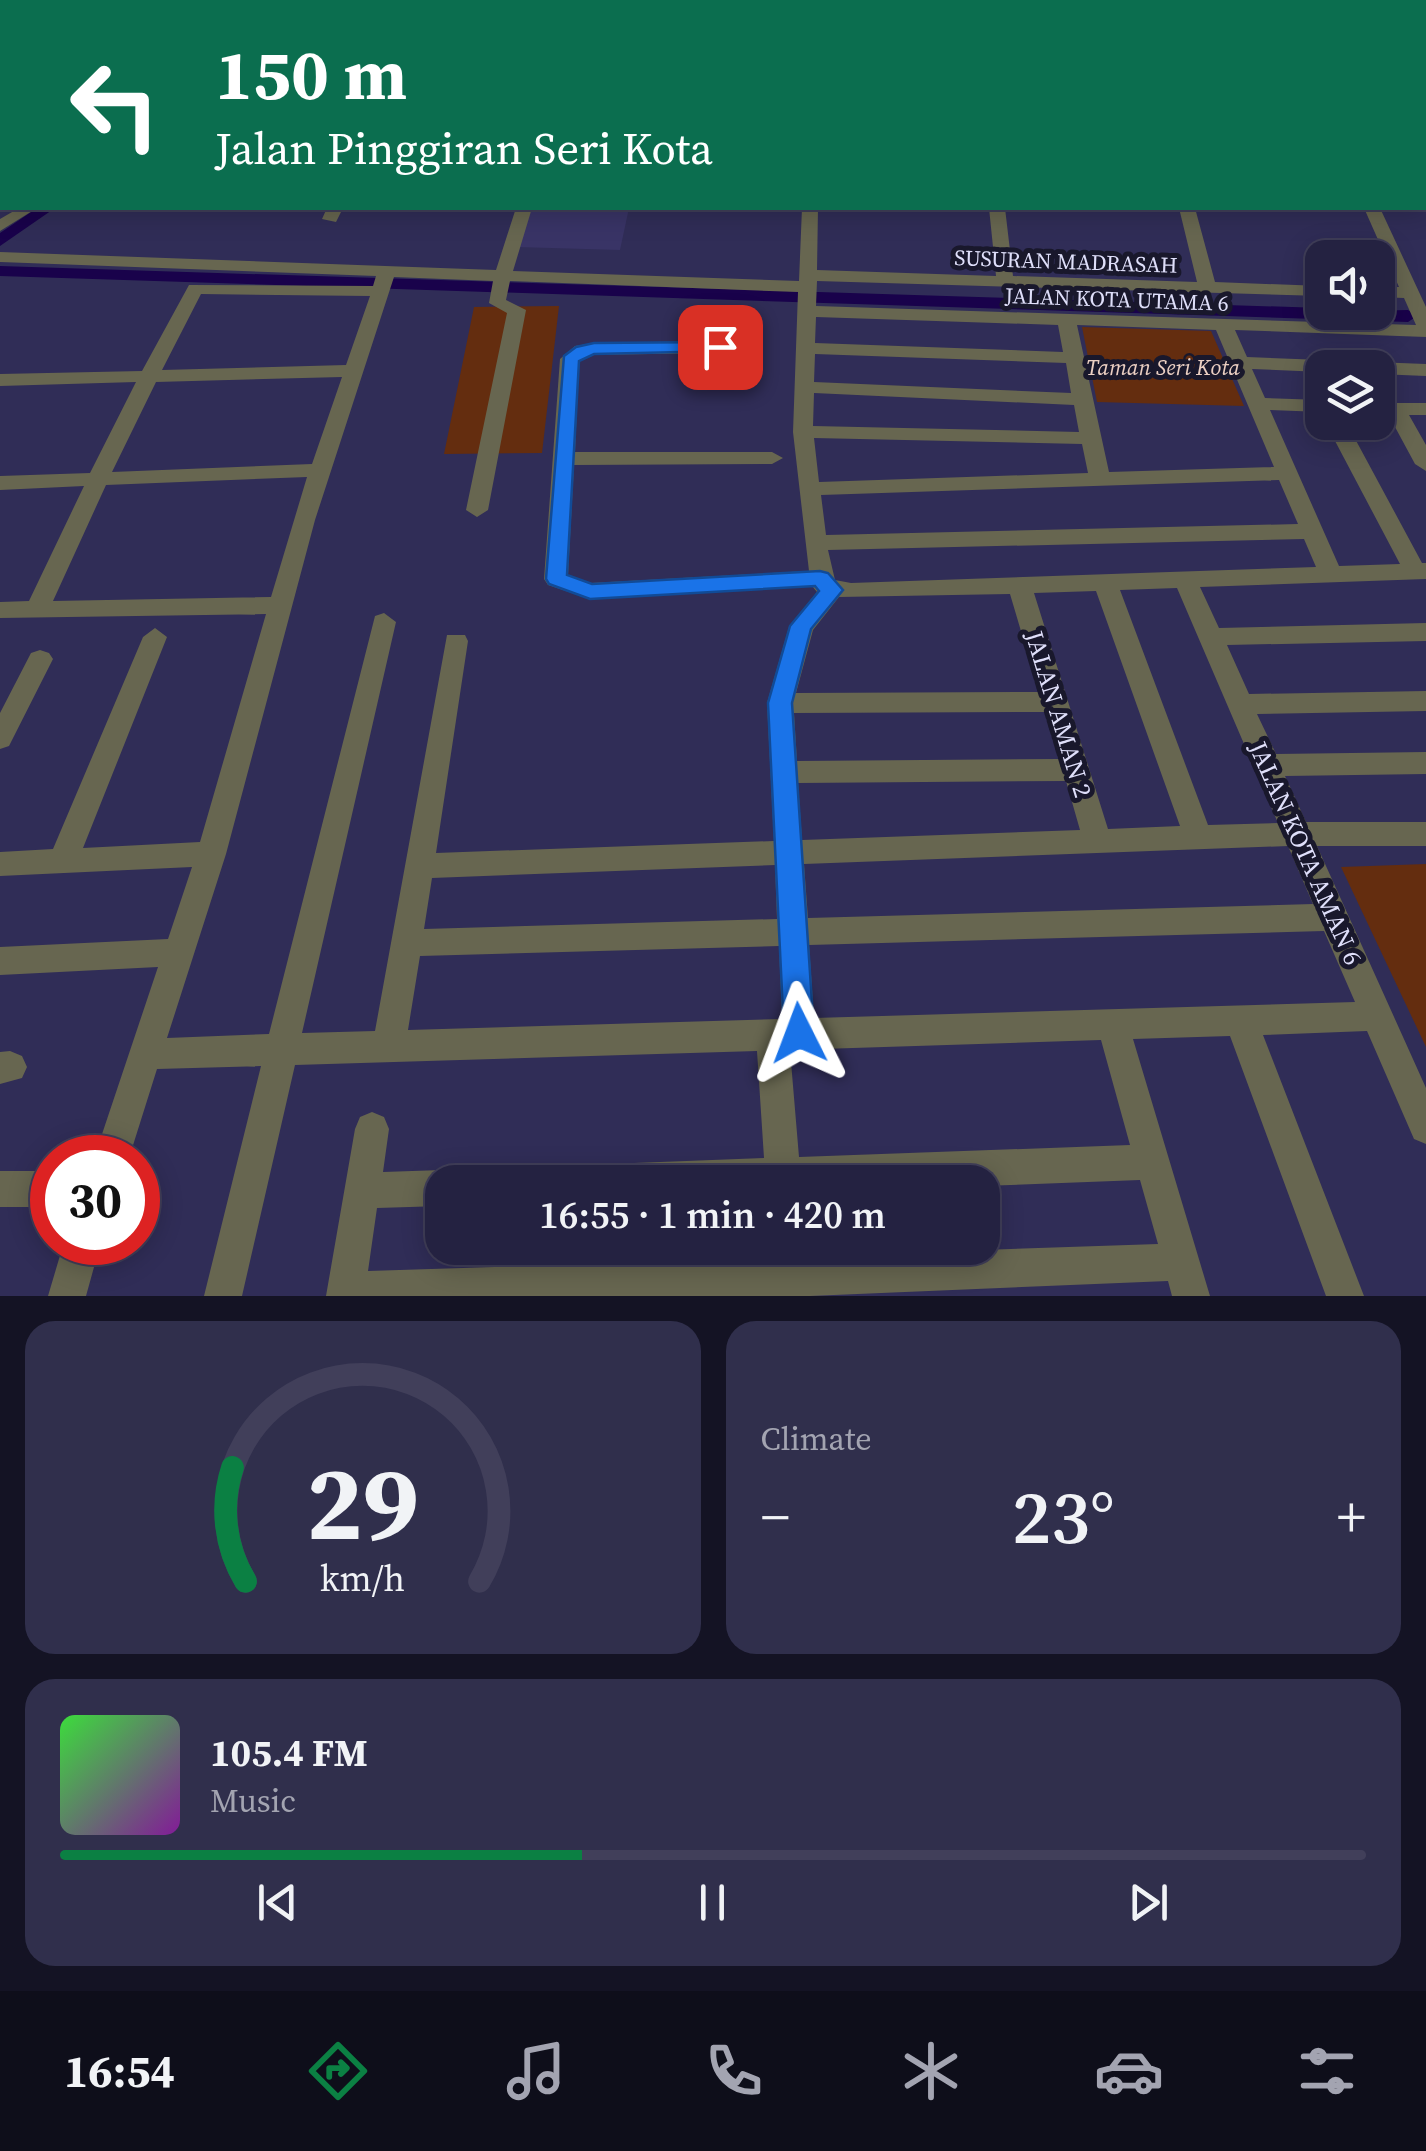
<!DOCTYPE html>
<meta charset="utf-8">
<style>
:root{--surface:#242241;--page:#302f4c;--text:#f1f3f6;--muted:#a3a4b1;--line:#413f5a;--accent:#0b8043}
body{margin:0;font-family:"Source Serif 4",serif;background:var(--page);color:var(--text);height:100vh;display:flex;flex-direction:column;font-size:38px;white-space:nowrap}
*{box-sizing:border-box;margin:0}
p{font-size:32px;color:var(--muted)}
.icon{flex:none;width:55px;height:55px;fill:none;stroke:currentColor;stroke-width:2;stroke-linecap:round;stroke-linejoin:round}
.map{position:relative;height:1296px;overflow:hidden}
.side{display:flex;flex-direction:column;gap:25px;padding:25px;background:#141324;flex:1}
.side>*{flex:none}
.guide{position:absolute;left:0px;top:0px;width:1428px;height:210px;box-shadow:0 5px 25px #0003,0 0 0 2px var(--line);background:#0b6e4f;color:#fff;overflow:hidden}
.tools{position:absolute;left:1305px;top:240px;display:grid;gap:20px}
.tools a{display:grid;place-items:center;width:90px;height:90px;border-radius:20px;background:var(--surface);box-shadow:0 5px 25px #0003,0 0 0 2px var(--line);font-size:50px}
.speed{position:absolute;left:30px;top:1135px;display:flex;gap:20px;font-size:50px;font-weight:700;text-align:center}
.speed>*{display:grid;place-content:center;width:130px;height:130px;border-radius:50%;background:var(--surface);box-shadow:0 5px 25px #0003,0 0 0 2px var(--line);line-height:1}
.speed .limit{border:15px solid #d22;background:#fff;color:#111}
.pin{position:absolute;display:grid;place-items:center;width:85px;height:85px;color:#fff;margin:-42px;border-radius:20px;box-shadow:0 5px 15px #0006}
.me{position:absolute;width:110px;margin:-55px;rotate:357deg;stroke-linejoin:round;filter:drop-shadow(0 0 8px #0008)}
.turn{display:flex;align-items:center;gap:35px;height:210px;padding:0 50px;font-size:45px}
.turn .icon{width:130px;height:130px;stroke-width:2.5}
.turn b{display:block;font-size:70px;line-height:85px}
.big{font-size:75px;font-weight:600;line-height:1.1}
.side .tile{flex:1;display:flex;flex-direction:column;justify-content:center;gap:15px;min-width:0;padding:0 35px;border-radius:30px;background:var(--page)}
.side .dial{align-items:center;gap:0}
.dial svg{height:260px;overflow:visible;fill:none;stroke:var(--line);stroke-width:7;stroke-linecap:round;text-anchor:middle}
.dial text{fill:var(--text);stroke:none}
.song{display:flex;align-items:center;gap:30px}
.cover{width:120px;height:120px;border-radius:15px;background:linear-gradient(135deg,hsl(120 70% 55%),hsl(290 70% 35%))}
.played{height:10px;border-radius:5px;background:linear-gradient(90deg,var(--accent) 40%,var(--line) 40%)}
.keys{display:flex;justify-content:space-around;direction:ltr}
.heat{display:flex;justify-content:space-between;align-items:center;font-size:55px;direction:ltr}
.side .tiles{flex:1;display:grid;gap:25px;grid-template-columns:1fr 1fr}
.tile:last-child{grid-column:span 2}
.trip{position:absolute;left:425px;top:1165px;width:575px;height:100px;border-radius:30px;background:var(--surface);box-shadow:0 5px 25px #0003,0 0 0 2px var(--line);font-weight:600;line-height:100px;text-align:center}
.menu{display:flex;height:160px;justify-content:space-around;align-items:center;background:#0e0e1a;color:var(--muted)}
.menu .icon{width:70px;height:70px}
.menu .active{color:var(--accent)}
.menu b{font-size:45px;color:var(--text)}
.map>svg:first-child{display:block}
</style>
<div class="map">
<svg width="1426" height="1296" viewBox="0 0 1426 1296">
<rect width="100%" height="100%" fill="#302d57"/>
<path fill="#393466" d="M530,208H629L620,250L516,247Z"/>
<path fill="#642d0f" d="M559,306L542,453L444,454L474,307Z
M1082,327L1211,331L1244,406L1097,402Z
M1426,864V1047L1341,867Z"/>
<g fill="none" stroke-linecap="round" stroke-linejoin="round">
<path fill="#19024b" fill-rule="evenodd" d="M37,208H55L0,246V233Z
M0,266L1322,308V312L1408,310L1417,316L1408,322L0,276Z"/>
<path fill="#676650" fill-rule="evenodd" d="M1056,0H1068V2H1056Z
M1152,0H1164V2H1152Z
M0,45H2V53H0Z
M1425,67H1426V76H1425Z
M0,87H2V95H0Z
M19,208H37L0,231V219Z
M327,208H343L336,222L322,219Z
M516,208H532L513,271L799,281L802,208H818L817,270L996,276L989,208H1005L1013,276L1197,282L1179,208H1195L1215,282L1322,286V296L817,281L816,306L1416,325L1404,298L1378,297V287H1399L1364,208H1380L1426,307V337L1235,330L1247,357L1426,364V376L1378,374V368H1322V372L1252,369L1265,398L1322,400V412L1270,410L1339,566L1400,564L1325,422H1346L1422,563H1426V579L1200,587L1219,628L1426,623V641L1227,645L1249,694L1426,691V711L1257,714L1276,754L1426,752V774L1285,776L1306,822H1426V846H1317L1426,1088V1144L1414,1139L1367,1031L1263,1035L1364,1296H1326L1230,1036L1133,1039L1210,1296H1172L1168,1281L810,1296H326L355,1129L360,1117L372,1112L384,1117L389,1129L383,1172L442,1170L455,1175L458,1182H442V1206L377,1208L368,1271L769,1258V1248H805L806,1256L1158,1244L1140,1180L982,1186V1182H590L595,1169L608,1164L764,1158L757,1051L295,1065L242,1296H204L261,1066L157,1069L129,1158H94L158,967L0,975V947L168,939L192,867L0,876V852L53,849L143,637L155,628L167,637L83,848L200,842L266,614L0,618V602L29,601L84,486L0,490V476L90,473L136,382L0,386V374L142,371L189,285L373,286L376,276L0,262V252L496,270ZM394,277L493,281L489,303L507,313L466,510L477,517L488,510L526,310L506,300L510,281L798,292L793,432L809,571L591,583L568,575L574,465L772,464L783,458L772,452H575L579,361L587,355L720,353L729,347L720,341L594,343L575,346L560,359L544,579L548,585L590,599L812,586L817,592L789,627L767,703L774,841L436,853L468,641L465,635H447L375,1031L302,1033L396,622L384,613L375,616L269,1034L167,1038L226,854L315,520ZM201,294L370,296L346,365L162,370ZM816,317L1058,325L1063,352L815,343ZM1077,325L1216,330L1274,467L1109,472ZM815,354L1066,363L1071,393L814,382ZM342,377L312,464L112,472L156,382ZM814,393L1074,405L1079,432L813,426ZM814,438L1082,444L1088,473L819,482ZM307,477L271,597L53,601L106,485ZM1279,480L1298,524L826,535L821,495ZM1304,539L1316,567L851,583L835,580L828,550ZM1177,588L1278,823L1208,825L1120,590ZM1096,591L1180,826L1108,829L1034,593ZM1010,594L1039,692L796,693L813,630L839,597ZM1045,712L1059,759L797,761L794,713ZM1066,781L1080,830L802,840L798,783ZM1288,846L1313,904L808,918L804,864ZM775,865L777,919L424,929L432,878ZM1324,931L1355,1002L814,1018L809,945ZM779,946L782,1019L408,1030L420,956ZM1101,1040L1130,1145L799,1157L790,1050Z
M1378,403H1426V415H1409L1426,445V471L1415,464L1388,414L1378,413Z
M40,650L49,653L53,659L9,746L0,749V713L31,653Z
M10,1051L22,1056L27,1067L22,1078L0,1084V1052Z
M0,1171H52V1207H0Z
M64,1242H101L86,1296H48Z"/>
<path fill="#9a986a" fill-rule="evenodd" d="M1425,85H1426V93H1425Z
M0,107H2V115H0Z"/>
</g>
<path fill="#1a73e8" stroke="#114b97" stroke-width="2.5" d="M720,342L726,344V351L594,354L579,361L567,575L592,584L820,571L828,573L843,590L811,629L792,703L814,1033L810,1043L799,1047L789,1043L784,1033L768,703L790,626L819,591L815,586L590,599L549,584L546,579L564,356L576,347L594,343Z"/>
<g text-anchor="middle" stroke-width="10" stroke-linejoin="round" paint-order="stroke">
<g font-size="22" fill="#dfdffa" stroke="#19182c">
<text transform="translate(1066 261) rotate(2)" y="8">SUSURAN MADRASAH</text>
<text transform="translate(1117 299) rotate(2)" y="8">JALAN KOTA UTAMA 6</text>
</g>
<g font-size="22" font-style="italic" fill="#ecd0c3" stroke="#19182c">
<text x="1163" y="375">Taman Seri Kota</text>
</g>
<g font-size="25" fill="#dfdffa" stroke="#19182c">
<text transform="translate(1059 714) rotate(73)" y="9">JALAN AMAN 2</text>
<text transform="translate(1306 853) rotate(66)" y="9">JALAN KOTA AMAN 6</text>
</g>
</g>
</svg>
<div class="tools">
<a><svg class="icon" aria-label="sound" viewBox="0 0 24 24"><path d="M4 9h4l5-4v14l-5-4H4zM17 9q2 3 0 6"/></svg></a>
<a><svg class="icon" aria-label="layers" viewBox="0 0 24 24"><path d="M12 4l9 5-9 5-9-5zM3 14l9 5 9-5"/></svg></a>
</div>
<div class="speed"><div class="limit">30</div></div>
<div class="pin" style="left:720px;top:347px;background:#d93025"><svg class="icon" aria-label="arrive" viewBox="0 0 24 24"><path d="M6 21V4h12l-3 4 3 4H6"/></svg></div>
<svg class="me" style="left:799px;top:1033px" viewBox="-20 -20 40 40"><path d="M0-17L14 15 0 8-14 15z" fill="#1a73e8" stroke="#fff" stroke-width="4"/></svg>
<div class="trip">16:55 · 1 min · 420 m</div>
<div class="guide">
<div class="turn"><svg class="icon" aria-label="left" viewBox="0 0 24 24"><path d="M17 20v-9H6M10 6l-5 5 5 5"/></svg><div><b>150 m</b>Jalan Pinggiran Seri Kota</div></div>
</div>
</div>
<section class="side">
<div class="tiles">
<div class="tile dial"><svg viewBox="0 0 100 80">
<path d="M14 69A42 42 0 1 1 86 69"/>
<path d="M14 69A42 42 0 0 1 10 34" stroke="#0b8043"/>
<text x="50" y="56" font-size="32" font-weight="700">29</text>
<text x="50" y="72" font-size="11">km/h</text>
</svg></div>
<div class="tile"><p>Climate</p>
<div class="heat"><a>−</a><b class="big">23°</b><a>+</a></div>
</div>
<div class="tile">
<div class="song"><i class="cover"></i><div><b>105.4 FM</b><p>Music</p></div></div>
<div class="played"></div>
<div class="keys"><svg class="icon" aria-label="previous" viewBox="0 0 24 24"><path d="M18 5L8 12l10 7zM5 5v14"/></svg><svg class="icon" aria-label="pause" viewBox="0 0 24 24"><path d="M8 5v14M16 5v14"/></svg><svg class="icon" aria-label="next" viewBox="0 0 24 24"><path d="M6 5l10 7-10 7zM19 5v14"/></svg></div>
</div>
</div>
</section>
<nav class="menu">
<b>16:54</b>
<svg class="icon active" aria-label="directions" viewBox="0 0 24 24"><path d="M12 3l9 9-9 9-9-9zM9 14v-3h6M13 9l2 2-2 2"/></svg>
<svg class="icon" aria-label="music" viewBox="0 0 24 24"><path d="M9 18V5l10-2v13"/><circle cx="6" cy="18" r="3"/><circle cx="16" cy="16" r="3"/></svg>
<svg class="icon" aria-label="phone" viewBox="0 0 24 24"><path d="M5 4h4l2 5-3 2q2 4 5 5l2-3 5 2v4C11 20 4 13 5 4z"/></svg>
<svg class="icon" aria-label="climate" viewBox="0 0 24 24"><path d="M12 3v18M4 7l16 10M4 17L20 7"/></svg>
<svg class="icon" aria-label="car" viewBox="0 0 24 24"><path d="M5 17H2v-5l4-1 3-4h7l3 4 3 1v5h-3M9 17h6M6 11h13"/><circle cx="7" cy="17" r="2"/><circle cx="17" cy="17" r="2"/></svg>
<svg class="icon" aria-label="filters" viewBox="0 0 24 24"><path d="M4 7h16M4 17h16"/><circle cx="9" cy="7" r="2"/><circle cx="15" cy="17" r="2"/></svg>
</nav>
